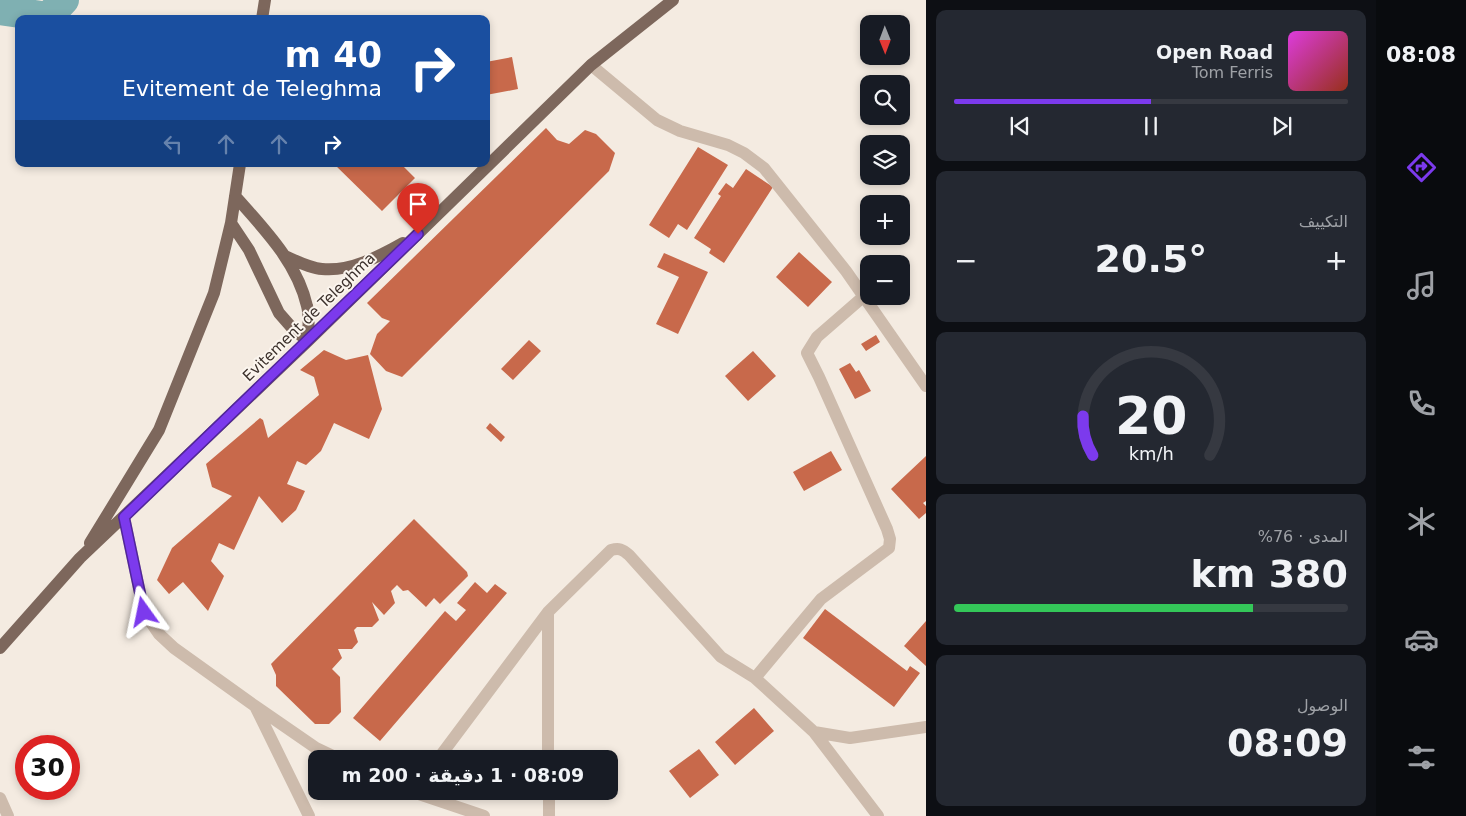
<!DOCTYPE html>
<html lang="ar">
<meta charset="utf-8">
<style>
:root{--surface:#171b24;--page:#242831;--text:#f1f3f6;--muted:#9ea1a6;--line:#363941;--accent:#7c3aed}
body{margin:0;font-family:"DejaVu Sans","Noto Sans Arabic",sans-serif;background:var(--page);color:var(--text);direction:rtl;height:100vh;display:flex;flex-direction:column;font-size:19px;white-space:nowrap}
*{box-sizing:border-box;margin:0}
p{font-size:16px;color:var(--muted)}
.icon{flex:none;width:28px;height:28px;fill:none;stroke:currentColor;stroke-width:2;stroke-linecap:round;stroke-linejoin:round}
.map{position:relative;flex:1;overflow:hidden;direction:ltr}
.sheet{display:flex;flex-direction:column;gap:10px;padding:10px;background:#0d0f14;width:450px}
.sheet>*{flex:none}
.banner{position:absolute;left:15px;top:15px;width:475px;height:152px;border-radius:10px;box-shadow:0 2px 8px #0003;direction:rtl;background:#1a4fa0;color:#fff;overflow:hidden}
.needle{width:32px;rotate:179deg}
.buttons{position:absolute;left:860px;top:15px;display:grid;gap:10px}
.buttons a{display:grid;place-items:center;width:50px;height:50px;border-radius:10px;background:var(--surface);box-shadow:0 2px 8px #0003;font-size:25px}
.speed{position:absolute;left:15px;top:735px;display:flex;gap:10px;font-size:25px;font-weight:700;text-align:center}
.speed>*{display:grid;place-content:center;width:65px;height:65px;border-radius:50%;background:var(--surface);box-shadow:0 2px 8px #0003;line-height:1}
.speed .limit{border:8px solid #d22;background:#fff;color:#111}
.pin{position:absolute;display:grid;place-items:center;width:42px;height:42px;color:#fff;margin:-51px -21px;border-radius:50% 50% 50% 0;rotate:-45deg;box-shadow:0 0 5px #0007}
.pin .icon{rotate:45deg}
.me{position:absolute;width:55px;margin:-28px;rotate:348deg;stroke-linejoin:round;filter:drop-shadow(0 0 4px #0008)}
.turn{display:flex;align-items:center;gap:18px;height:105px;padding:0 25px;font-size:22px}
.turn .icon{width:65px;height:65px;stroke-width:2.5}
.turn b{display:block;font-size:35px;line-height:42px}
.lanes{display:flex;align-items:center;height:48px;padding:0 25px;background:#0003;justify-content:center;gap:25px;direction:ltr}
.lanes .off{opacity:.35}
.big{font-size:38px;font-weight:600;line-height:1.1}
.sheet .widget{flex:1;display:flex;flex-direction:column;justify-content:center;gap:8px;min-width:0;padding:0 18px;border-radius:10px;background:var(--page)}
.sheet .dial{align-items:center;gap:0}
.dial svg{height:130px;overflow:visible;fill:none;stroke:var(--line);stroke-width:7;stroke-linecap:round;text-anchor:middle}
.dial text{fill:var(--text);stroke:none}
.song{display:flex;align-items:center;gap:15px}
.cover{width:60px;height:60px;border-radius:8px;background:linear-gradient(135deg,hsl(300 70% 55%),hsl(10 70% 35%))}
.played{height:5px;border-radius:2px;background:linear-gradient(90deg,var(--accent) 50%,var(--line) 50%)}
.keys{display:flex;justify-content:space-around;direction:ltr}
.heat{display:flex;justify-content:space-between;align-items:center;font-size:28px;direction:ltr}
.charge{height:8px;border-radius:4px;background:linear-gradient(90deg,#34c759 76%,var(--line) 0)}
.trip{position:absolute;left:308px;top:750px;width:310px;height:50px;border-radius:10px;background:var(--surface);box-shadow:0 2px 8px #0003;font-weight:600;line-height:50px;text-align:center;direction:rtl}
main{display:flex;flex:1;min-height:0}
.dock{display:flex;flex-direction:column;width:90px;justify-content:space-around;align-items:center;background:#090b0e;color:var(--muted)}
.dock .icon{width:35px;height:35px}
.dock .active{color:var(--accent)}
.dock b{font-size:22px;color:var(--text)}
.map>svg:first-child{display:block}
</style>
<main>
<nav class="dock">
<b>08:08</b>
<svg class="icon active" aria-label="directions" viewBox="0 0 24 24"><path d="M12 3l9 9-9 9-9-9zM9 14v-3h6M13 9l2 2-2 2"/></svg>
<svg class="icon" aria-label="music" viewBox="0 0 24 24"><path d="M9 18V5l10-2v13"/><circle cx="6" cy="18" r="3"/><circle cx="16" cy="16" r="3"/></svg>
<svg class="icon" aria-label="phone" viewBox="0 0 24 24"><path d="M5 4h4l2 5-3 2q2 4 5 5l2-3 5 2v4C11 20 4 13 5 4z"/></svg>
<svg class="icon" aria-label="climate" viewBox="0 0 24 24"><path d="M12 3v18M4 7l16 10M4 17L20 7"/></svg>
<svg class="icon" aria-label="car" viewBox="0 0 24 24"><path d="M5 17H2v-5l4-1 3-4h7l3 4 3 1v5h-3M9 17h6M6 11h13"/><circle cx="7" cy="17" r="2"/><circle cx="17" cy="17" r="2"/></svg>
<svg class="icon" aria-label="filters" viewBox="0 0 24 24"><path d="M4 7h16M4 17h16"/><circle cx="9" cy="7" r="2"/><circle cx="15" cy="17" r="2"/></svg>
</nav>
<section class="sheet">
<div class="widget">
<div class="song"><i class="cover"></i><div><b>Open Road</b><p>Tom Ferris</p></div></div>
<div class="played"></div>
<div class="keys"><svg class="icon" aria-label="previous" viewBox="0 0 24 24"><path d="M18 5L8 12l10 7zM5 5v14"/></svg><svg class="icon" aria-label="pause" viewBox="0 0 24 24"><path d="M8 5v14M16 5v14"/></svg><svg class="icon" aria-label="next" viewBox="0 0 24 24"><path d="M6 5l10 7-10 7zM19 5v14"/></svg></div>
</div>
<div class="widget"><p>التكييف</p>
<div class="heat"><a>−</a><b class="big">20.5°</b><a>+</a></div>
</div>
<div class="widget dial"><svg viewBox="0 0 100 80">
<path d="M14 69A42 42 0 1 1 86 69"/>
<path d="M14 69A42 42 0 0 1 8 45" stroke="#7c3aed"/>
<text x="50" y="56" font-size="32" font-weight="700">20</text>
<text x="50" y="72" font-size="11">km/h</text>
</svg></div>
<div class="widget"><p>المدى · 76%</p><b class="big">380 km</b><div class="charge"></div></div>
<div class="widget"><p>الوصول</p><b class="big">08:09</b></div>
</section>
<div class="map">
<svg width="926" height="816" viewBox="0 0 926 816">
<rect width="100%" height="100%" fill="#f4ebe1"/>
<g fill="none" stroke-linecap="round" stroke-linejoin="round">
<path stroke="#7fb0b2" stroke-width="30" d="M0,10L48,17L64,0"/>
</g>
<path fill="#c8694b" d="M512,57L518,89L486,95V62Z
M546,128L557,140L569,144L585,130L596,134L615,153L609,171L402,377L386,371L370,354L377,334L390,321L382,318L367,303Z
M698,147L728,165L687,230L678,224L669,238L649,225Z
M334,164H401L415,178L382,211Z
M746,169L773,187L724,263L709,253L711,249L694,238L721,196L718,194L726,183L733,188Z
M799,252L832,282L808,307L776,277Z
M664,253L708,272L678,334L656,324L679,277L657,267Z
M876,335L880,342L866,351L861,344Z
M529,340L541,351L513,380L501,369Z
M324,350L346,360L368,355L382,409L369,439L334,423L321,451L306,465L297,461L287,484L305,491L296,510L282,523L259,496L234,550L219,543L211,561L224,576L208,611L183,582L169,594L157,580L172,548L232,496L212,487L206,464L260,418L263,420L268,438L319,395L314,377L300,370Z
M753,351L776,376L748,401L725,376Z
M850,363L856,372L859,370L871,391L855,399L839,369Z
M490,423L505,437L501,442L486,428Z
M831,451L842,470L804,491L793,472Z
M926,456V501L923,503L926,506V513L919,519L891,489Z
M414,519L467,572L468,576L440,604L434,598L426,607L408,590L403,591L397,585L391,591L395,603L384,615L372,602L379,620L372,627H357L354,630L358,642L352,649H338L342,658L332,669L340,677L341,712L329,724H315L276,686V675L271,664Z
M475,582L487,593L495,584L507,593L380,741L353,718L445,611L456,621L466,610L457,603Z
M825,609L907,671L910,666L920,673L894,707L803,638Z
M926,621V666L904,646Z
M754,708L774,731L735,765L715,742Z
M699,749L719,775L690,798L669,771Z"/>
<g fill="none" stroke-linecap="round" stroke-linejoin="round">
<path stroke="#cdbbac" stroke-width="12" d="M591,65L657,120L680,131L728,145L744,153L764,168L846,271L926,386
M124,517L144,612L159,634L174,648L255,706L316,748L339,759
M548,612V759
M755,678L821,599L889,548L890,539L887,529L819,377L807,353L817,337L863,297
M256,708L309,816
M814,732L850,738L926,727
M438,759L548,612L611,550C619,548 622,549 629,555L721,657L755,678L814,732L878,816
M410,791L484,816
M549,791V816
M0,798L8,816"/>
<path stroke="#7d675c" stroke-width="12" d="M262,19L265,0
M235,196C264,229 297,262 307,306C310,316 308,330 308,341
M231,223L249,250L279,313L293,329L308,341
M285,256C296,261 310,268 322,269C350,272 380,256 403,243
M90,543L159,430L214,293L231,223L240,164
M0,648L80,558L308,341L591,65L673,0"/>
</g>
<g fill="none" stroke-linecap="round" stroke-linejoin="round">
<defs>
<path id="route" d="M144,612L124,517L418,234"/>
</defs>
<use href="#route" stroke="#51269a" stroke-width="12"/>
<use href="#route" stroke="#7c3aed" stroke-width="9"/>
</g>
<g text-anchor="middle" stroke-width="4" stroke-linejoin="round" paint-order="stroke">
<g font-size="15" fill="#3b302b" stroke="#fbf5ee">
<text transform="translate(309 317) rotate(-44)" y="5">Evitement de Teleghma</text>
</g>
</g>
</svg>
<div class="buttons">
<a><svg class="needle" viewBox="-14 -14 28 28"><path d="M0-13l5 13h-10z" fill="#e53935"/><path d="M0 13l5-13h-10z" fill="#9ea1a6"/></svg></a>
<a><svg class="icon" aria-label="search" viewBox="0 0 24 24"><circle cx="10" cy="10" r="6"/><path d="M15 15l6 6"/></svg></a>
<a><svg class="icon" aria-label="layers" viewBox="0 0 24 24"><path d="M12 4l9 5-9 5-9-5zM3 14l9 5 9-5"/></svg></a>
<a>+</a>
<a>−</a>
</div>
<div class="speed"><div class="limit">30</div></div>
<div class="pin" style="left:418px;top:234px;background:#d93025"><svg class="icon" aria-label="arrive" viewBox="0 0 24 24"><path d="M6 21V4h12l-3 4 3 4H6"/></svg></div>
<svg class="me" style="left:144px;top:612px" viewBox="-20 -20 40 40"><path d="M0-17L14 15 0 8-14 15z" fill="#7c3aed" stroke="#fff" stroke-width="4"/></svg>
<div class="trip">08:09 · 1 دقيقة · 200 m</div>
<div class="banner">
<div class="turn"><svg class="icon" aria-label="right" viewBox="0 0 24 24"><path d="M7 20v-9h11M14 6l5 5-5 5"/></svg><div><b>40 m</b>Evitement de Teleghma</div></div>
<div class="lanes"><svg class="icon off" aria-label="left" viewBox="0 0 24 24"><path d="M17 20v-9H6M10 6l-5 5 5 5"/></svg><svg class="icon off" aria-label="ahead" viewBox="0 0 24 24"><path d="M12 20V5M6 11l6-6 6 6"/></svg><svg class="icon off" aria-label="ahead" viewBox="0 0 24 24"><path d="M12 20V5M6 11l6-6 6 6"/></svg><svg class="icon" aria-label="right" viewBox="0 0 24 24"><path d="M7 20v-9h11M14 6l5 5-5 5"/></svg></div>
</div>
</div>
</main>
